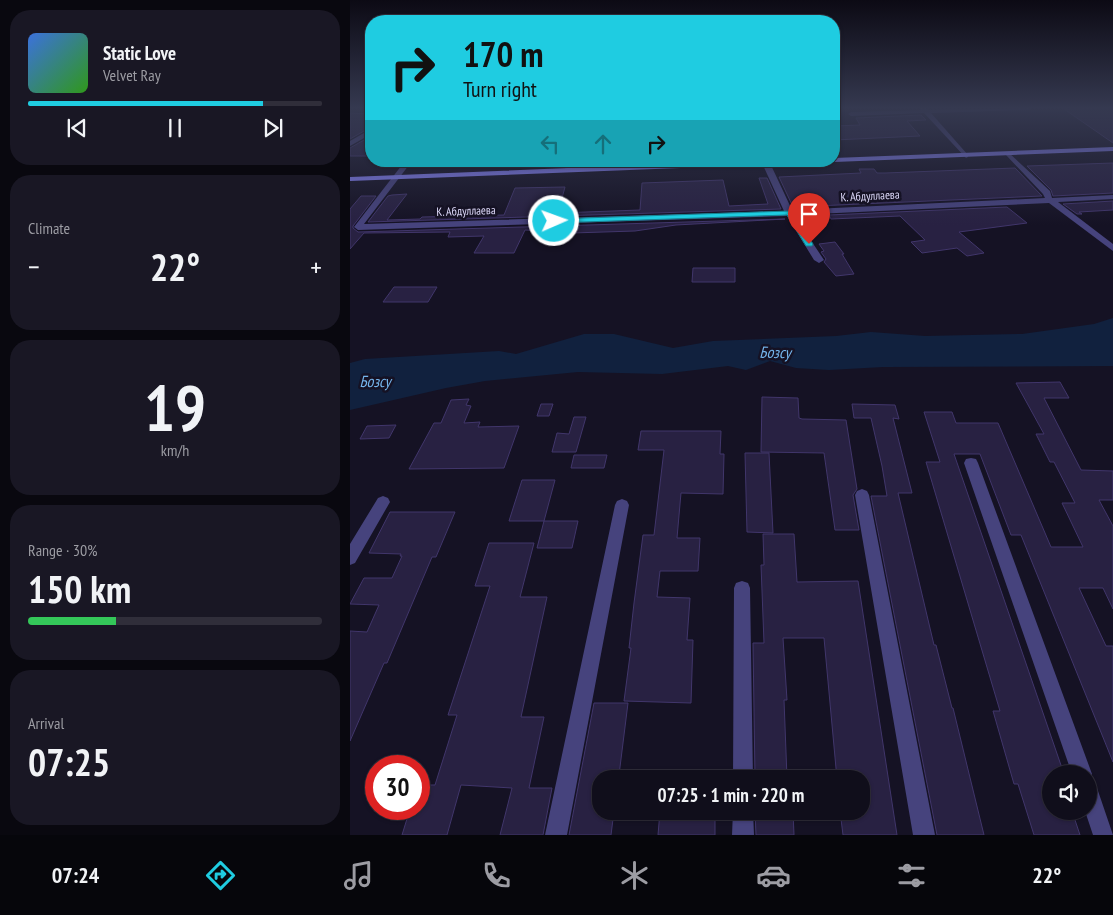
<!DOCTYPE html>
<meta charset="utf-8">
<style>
:root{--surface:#100e1b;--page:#191724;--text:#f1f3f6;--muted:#9c9ca3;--line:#302e3a;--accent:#1fcce1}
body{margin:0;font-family:"PT Sans Narrow",sans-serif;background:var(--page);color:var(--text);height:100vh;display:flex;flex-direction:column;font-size:19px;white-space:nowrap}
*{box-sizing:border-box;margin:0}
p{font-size:16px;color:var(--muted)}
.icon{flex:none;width:28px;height:28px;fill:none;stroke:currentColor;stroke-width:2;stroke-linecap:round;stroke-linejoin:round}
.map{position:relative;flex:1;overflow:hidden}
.panel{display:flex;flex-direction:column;gap:10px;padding:10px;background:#09080f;width:350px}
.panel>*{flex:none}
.banner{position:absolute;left:15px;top:15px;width:475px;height:152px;border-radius:20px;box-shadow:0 1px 4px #0004,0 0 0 1px var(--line);background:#1fcce1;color:#111;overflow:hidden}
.buttons{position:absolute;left:692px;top:765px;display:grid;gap:10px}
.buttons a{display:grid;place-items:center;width:55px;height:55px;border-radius:50%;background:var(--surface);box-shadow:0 1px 4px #0004,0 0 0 1px var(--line);font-size:25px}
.speed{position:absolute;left:15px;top:755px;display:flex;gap:10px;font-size:25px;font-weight:700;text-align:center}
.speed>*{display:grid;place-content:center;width:65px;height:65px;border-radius:50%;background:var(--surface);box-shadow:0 1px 4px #0004,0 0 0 1px var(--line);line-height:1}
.speed .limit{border:8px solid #d22;background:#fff;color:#111}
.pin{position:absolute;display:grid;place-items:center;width:42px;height:42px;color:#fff;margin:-51px -21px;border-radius:50% 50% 50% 0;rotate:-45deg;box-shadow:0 0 5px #0007}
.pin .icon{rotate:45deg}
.me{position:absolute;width:55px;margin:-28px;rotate:88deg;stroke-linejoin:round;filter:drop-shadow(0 0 4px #0008)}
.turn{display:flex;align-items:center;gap:18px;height:105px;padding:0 15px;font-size:22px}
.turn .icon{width:65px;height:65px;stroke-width:2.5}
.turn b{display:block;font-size:35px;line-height:42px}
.lanes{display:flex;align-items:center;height:48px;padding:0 15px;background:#0003;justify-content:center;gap:25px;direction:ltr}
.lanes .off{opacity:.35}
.big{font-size:38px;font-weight:700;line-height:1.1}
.panel .widget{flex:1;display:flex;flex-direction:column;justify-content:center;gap:8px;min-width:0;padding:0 18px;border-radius:20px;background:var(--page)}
.panel .dial{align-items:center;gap:0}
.dial b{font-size:65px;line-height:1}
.song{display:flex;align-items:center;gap:15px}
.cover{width:60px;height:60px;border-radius:8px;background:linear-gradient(135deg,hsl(220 70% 55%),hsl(110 70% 35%))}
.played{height:5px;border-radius:2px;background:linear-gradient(90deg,var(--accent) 80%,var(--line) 80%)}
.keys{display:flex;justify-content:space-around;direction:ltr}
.heat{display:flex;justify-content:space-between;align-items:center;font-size:28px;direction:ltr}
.charge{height:8px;border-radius:4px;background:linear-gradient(90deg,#34c759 30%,var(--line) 0)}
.trip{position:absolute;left:242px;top:770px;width:278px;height:50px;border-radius:20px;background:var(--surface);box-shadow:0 1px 4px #0004,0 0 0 1px var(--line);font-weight:700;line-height:50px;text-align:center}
.tabs{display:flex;height:80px;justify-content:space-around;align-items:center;background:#06060b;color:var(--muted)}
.tabs .icon{width:35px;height:35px}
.tabs .selected{color:var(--accent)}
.tabs b{font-size:22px;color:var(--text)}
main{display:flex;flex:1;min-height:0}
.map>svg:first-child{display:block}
</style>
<main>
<section class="panel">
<div class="widget">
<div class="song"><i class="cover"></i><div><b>Static Love</b><p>Velvet Ray</p></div></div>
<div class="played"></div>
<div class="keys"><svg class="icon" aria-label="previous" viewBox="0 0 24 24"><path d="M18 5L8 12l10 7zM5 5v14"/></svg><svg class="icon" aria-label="pause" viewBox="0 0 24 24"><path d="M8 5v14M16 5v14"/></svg><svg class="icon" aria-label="next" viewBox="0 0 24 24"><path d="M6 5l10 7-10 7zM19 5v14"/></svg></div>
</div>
<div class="widget"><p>Climate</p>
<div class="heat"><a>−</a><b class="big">22°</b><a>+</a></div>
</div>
<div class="widget dial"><b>19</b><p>km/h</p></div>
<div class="widget"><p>Range · 30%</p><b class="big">150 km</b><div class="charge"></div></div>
<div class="widget"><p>Arrival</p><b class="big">07:25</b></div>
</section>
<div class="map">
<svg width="763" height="835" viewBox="0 0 763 835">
<rect width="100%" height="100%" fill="#151224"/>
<path fill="#11213e" d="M763,318V366L533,367L479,370L446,368L420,361L396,370L378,366L312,374L228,372L135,381L96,388L0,410V363L15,359L149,351L166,354L234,334H264L323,348L363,341L486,336L521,332L575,336L672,334L744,324Z"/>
<path fill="#282142" stroke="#41366b" d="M763,108V143L714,109H715Z
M0,113L21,114V127L0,139Z
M571,115L576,120L557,121L570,136L484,140V126L510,125L506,118Z
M21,136V156H0V148Z
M763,163V193L703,196L701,190L677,166Z
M665,168L692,196L443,207L429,177L511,173L509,169H524L527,173H535Z
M409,178H417L431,209L18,222L38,196L42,195L57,194L37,220L70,219L72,217L154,215L165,188L215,187L208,213L290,210L292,183L373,180L379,206L418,204Z
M11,196H26L3,226V228L8,232L435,219L326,225L285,231L222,233L175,230L164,253H124L134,236L98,237L100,232L14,233L0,249V209Z
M763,201V210L729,212L732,214H727L713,204Z
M657,207L677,223L609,232L634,253L617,256L607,248L572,253L561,242L575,240L550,216L481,219L479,215Z
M485,242L494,254H492L504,274L486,276L474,262L476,259L471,252L474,251L469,244Z
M343,268H385V282H342Z
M44,287H87L78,302H33Z
M710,382L719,398H694L731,470L763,471V500H749L763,526V609L753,588H729L756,646H763V762L671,535H661L630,454H604L714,774H701V811H722L730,835H684L668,784H664L643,711H650L576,462H590L574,412H602L606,423H648L701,547H733L712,503H725L704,462H700L686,434H694L666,383Z
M412,397L448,398L449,418L452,419L496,420L507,489L503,495L509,530H485L474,453L411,452Z
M119,399L116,405L121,406L114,423L130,422L128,427L169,426L154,468L59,469L84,423H91L101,400Z
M191,404H203L199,416H187Z
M502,404L545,405L549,419L543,418L562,493H548L584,645H586L602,708H603L634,835H587L521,496H537L532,466L521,418H504Z
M224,417H236L226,452H202L207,433L219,434Z
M46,425L39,438L10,439L17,426Z
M291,431H371L370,454H374L373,494L331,493L327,538H350L348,571H310L307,597L340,598L337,640H343L341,703L274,701L281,648H279L284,603L293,535H304L314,450H288Z
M395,453H419L423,533L397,532Z
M224,455H257L254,468H221Z
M172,480H205L194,521H159Z
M40,512H105L86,557H82L37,663H34L0,741V631L17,632L29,605L0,604L14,578H42L52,556H50L51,554L19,553Z
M194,521H228L222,548H187Z
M413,534H444L447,582L508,581L547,835H493L490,811H511V779H487L474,638H433L437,700H434L437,778L405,777L403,643H414L411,565H414Z
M139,543H184L170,597H197L171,717H194L179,788H202L193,835H150L162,788L111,785L97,835H52L60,809H69V785H85L107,715H98L140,586H125Z
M244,703H278L269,775H251V811H264L261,835H219Z
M310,811H365V835H308Z
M405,811H443L444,835H406Z"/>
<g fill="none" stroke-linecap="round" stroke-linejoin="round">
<path fill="#46437d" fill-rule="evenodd" d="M570,108H576L578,110L682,108L679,110L581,113L618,155V157L616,158L574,113L501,116L498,114L501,112L571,110Z
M21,129V134L0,146V141Z
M658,152L700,191L702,198L763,195V199L708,202L763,244V251L699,203L444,215L474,260L469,263L464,260L437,216L8,230L4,227L55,161H62L14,224L434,211L412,163L414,161L420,163L442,210L695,198L693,194L656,155V153Z
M220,161H227L222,171H216L215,169Z
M621,458L626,459L628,463L742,774L739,781V774H722L614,463L616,459Z
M512,489L517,491L519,495L585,835H563L505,495L507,491Z
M33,496L38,498L40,502L5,563L0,565V544L28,498Z
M272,499L277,501L279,505L217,835H195L265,505L267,501Z
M392,581L398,583L400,588L403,779H383L384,588L386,583Z
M739,782L746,785L763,835H743L735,811H739Z
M383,811H403L404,835H382Z"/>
<path fill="#817dee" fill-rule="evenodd" d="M763,147V151L484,162L481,161H484V158Z
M387,161H461L458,163L0,181V177Z"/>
</g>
<linearGradient id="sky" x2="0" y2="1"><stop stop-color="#0c0a14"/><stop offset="0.48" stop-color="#353950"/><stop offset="1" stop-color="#353950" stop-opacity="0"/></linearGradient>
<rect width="763" height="225" fill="url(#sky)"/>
<path fill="#1fcce1" stroke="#148592" d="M439,211H441L463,244L462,246H456L437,215L204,223L200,221L204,219Z"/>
<g text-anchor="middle" stroke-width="5" stroke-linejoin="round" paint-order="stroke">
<g font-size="12" fill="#dedafa" stroke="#151224">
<text transform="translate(520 196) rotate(-3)" y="4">К. Абдуллаева</text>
<text transform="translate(116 211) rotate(-2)" y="4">К. Абдуллаева</text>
</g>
<g font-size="16" font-style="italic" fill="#75b5ec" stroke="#151224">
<text transform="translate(425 352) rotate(1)" y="6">Бозсу</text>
<text x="25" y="387">Бозсу</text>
</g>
</g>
</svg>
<div class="buttons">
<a><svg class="icon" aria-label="sound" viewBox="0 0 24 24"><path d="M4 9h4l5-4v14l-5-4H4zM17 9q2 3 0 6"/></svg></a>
</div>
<div class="speed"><div class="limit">30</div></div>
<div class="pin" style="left:459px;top:244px;background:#d93025"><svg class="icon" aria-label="arrive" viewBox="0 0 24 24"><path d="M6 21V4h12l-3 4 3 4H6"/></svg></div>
<svg class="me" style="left:204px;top:221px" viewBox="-20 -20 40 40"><circle r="17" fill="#1fcce1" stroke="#fff" stroke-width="3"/><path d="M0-11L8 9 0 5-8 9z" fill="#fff"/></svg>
<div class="trip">07:25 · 1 min · 220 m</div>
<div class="banner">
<div class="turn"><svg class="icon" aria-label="right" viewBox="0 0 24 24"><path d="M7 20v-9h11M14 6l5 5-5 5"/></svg><div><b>170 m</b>Turn right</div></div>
<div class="lanes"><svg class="icon off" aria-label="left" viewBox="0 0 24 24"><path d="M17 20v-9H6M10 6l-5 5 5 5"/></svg><svg class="icon off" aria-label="ahead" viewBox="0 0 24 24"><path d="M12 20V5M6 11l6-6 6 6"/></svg><svg class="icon" aria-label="right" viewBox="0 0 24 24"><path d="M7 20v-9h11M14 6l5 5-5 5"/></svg></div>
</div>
</div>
</main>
<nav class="tabs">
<b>07:24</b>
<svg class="icon selected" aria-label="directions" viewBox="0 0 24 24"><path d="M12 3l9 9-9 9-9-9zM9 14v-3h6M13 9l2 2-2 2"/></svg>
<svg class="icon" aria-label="music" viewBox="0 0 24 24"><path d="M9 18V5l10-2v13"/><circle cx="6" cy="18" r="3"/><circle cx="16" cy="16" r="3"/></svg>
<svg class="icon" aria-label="phone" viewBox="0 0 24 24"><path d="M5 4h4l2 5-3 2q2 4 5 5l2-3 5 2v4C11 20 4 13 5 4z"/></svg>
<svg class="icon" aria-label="climate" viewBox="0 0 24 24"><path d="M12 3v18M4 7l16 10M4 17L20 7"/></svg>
<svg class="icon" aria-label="car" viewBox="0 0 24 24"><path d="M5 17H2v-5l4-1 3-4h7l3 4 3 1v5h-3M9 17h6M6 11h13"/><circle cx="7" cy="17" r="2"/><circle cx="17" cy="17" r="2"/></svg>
<svg class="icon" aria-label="filters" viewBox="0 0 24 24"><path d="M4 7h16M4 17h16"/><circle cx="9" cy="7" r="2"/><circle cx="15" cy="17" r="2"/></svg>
<b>22°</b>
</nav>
